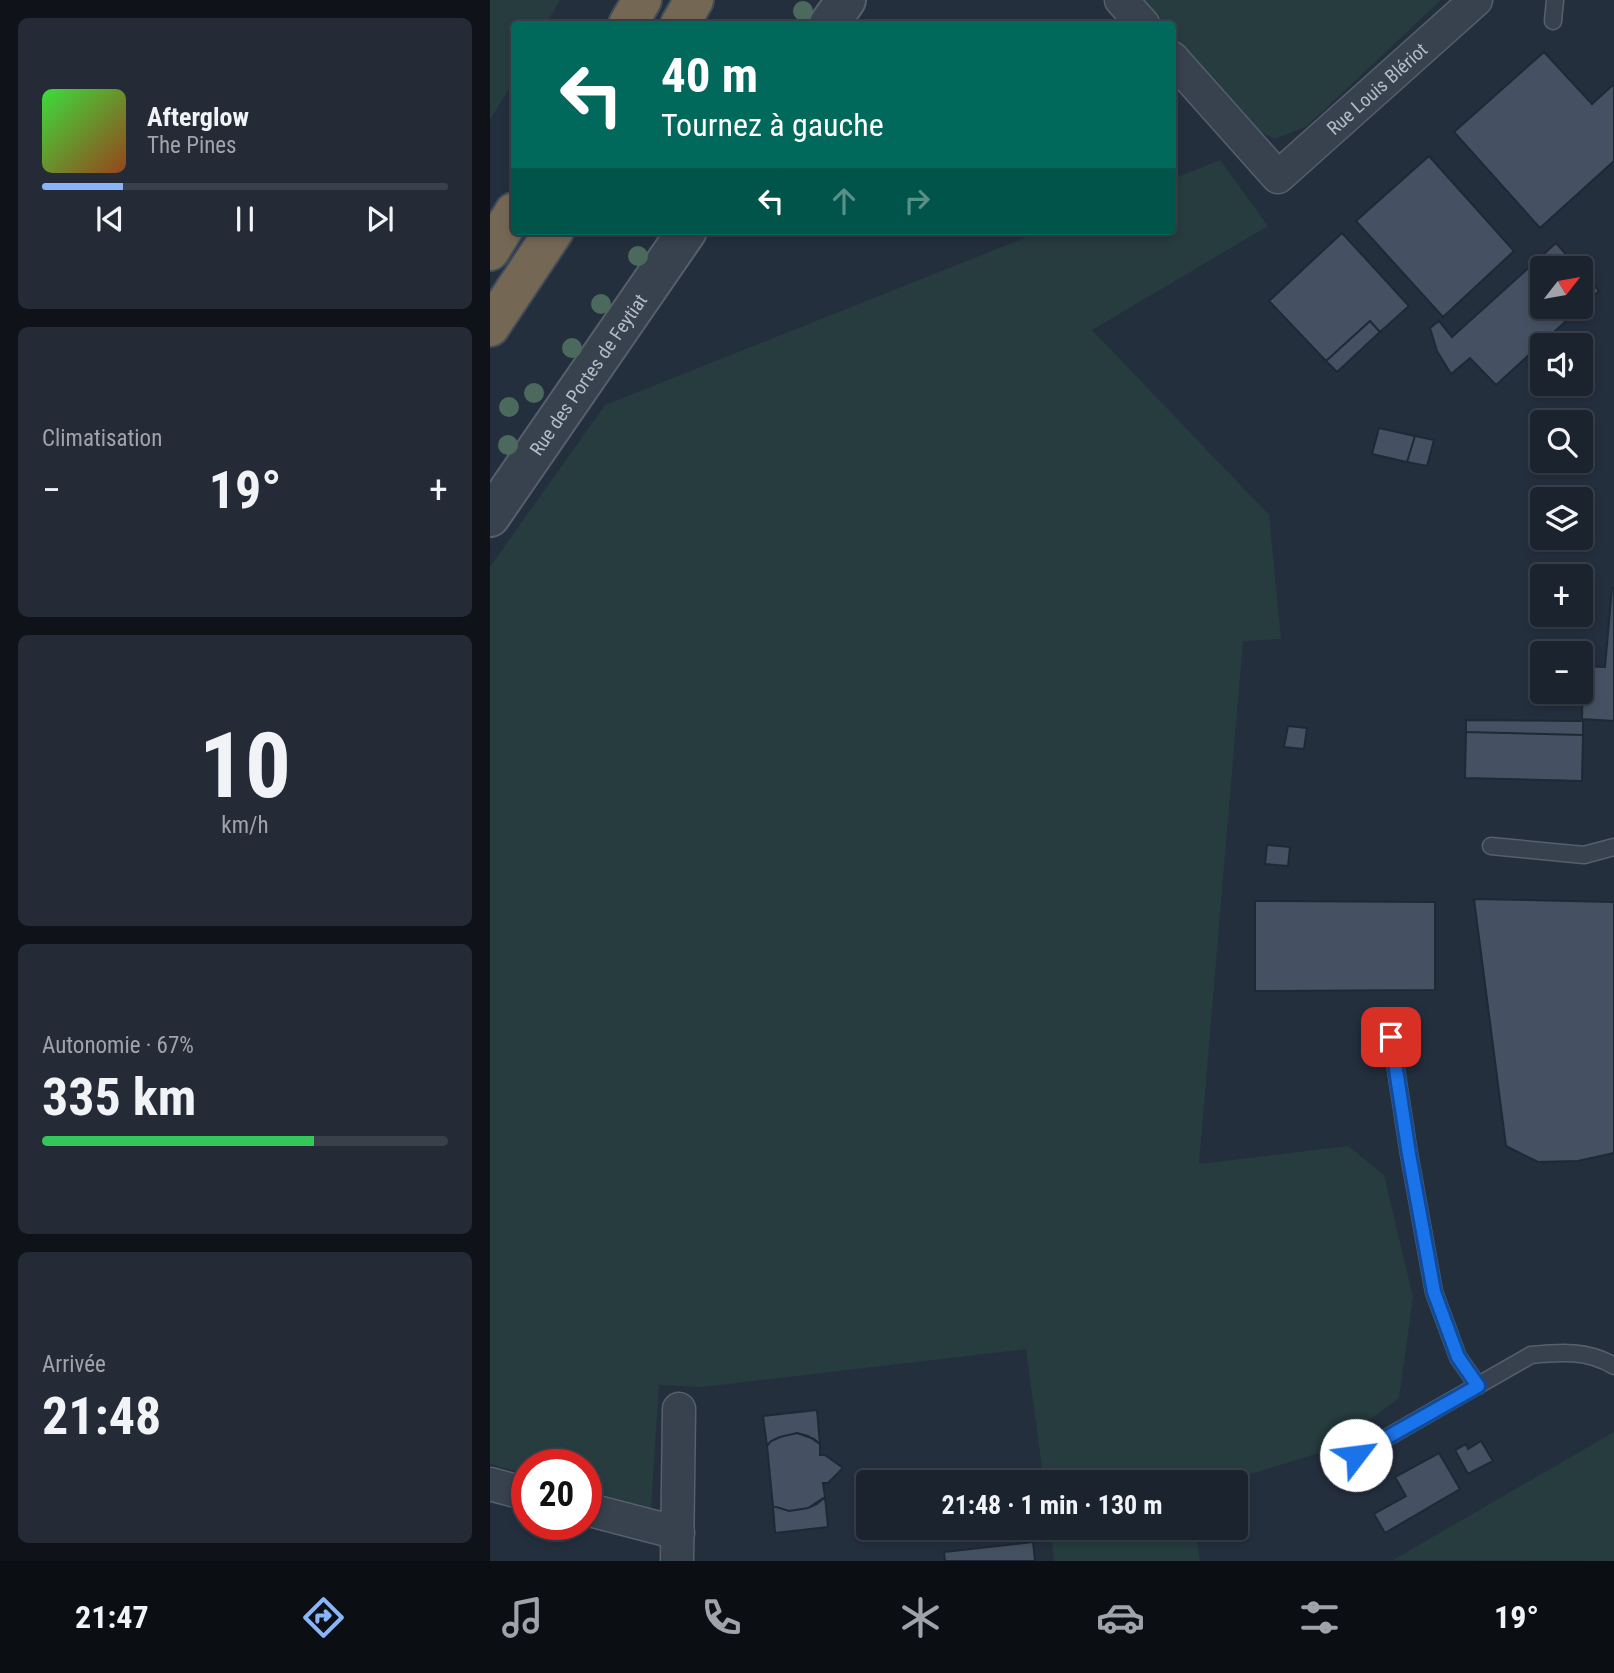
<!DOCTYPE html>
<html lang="fr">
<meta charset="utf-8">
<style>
:root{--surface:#1b232e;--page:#242b36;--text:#f1f3f6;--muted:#a0a4aa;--line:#39404a;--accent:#8ab4f8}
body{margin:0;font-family:"Roboto Condensed",sans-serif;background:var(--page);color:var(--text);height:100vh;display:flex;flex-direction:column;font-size:26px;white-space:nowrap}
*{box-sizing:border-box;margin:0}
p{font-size:23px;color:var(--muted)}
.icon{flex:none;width:38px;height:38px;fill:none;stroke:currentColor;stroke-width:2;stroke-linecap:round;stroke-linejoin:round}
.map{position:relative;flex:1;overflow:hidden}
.panel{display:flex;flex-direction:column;gap:18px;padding:18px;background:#0f1319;width:490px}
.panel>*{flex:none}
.hud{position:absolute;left:21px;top:21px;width:665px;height:214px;border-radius:7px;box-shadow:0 4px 10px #0003,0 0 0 2px var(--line);background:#00695c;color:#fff;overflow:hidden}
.needle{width:46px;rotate:59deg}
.fabs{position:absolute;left:1040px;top:256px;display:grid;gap:14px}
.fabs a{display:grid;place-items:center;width:63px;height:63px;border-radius:7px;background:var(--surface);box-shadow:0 4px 10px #0003,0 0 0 2px var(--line);font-size:35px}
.speed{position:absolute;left:21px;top:1449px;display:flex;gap:14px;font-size:35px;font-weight:700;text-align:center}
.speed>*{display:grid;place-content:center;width:91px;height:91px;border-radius:50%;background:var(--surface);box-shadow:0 4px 10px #0003,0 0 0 2px var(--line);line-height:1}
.speed .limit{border:10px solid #d22;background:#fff;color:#111}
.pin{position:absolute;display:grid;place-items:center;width:60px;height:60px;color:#fff;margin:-30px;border-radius:14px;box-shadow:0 4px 10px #0006}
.me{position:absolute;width:77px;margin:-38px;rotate:60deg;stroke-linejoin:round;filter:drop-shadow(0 0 5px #0008)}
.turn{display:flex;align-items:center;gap:24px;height:147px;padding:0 35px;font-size:32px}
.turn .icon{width:91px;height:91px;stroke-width:2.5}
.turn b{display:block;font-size:49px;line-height:60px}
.lanes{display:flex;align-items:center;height:66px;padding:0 35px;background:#0003;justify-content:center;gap:35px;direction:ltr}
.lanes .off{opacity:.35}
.big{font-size:52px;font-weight:700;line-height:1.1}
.panel .card{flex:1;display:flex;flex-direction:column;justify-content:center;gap:10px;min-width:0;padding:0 24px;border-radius:10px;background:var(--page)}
.panel .dial{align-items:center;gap:0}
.dial b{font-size:91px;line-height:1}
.song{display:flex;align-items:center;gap:21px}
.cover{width:84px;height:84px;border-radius:10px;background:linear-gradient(135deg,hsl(120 70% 55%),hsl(20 70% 35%))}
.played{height:7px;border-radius:4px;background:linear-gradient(90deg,var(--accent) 20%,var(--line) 20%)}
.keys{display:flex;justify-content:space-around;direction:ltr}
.heat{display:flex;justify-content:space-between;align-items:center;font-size:38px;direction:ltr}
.charge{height:10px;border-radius:5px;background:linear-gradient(90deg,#34c759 67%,var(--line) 0)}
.trip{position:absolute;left:366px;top:1470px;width:392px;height:70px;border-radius:7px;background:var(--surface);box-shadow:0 4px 10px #0003,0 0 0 2px var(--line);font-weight:700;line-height:70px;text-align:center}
.tab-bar{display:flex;height:112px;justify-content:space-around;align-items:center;background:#0b0e12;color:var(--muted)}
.tab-bar .icon{width:49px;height:49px}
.tab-bar .on{color:var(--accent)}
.tab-bar b{font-size:32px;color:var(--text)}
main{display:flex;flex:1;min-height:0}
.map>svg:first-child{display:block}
</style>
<main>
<section class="panel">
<div class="card">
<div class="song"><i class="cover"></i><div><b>Afterglow</b><p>The Pines</p></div></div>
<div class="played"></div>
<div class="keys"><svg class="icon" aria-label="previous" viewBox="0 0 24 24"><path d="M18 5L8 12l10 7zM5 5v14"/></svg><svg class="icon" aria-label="pause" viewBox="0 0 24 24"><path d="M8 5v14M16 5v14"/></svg><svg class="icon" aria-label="next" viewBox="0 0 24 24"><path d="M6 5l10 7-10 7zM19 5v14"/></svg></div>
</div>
<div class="card"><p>Climatisation</p>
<div class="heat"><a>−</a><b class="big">19°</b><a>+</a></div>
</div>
<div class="card dial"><b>10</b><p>km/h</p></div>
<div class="card"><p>Autonomie · 67%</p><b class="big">335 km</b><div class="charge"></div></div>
<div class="card"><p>Arrivée</p><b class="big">21:48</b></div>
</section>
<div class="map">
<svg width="1124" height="1561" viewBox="0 0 1124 1561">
<rect width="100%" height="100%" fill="#242f3e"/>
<path fill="#263c3f" d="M0,0H70L56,24H24V80L0,120Z
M644,0H951L817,126L785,139L759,126L683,42L682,24H666Z
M730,160L778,226L602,330L779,515L791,639L753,641L709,1164L858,1146L894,1175L923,1297L909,1398L841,1449L736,1482H554L536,1349L212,1387L169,1385L161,1508L96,1490V1465H37V1474L0,1464V567L115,405L552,231H682L683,179Z
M1124,1432V1561L903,1560Z
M560,1528H705L710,1561H564Z"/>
<path fill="#455162" stroke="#1f2835" stroke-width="2" d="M1054,52L1102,104L1124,84V161L1050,228L964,132Z
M939,156L1024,251L953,317L866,221Z
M852,233L919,306L890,332L880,321L836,361L779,301Z
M1066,243L1088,268H1052V306H1090V270L1109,291L1006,385L980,358L961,374L947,351L940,328L949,321L962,337Z
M880,321L890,332L847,372L836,361Z
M889,428L925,436L917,462L882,454Z
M925,436L944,440L937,466L917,462Z
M1122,588H1124V721L1092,719L1093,666L1115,667Z
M976,720L1093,721V735L976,732Z
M798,726L817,728L814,749L794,747Z
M976,732L1093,735L1092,781L975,778Z
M777,845L800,847L798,866L775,864Z
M984,899L1124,902V1153L1088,1161L1048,1162L1016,1146Z
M765,901L945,902V990L765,991Z
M327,1410L330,1444L318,1436L307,1433L290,1437L281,1441L277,1446L273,1416Z
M307,1433L324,1439L330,1444V1455H335L353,1468L338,1483H333L335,1497L327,1504L318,1508L299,1511L283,1506L277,1446L281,1441L290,1437Z
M991,1441L1003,1461L978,1474L965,1450L976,1444L978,1449Z
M949,1453L970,1489L895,1533L884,1514L916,1496L905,1477Z
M335,1497L338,1527L285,1533L283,1506L299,1511L318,1508Z
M543,1542L545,1561H455L454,1552Z"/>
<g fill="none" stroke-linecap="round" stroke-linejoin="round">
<defs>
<path id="service" d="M1063,21L1065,0
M1001,846L1094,855L1124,847
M901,1037L919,1154L944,1292L968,1357L988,1386
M842,1469L1041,1355C1071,1352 1098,1350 1124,1366"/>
<g id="minor">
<path d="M631,0L653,24"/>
<path id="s1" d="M682,58L788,177L986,0"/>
<path d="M0,1484L37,1494"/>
<path d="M96,1509L188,1533"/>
<path d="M187,1561L189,1409"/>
</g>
<g id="tertiary">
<path d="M339,24L356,0"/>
<path id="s2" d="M0,517L197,231"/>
</g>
<path id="motorway" d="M138,24L152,0
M190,24L204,0
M0,251L24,212
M0,327L64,231"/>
</defs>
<use href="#service" stroke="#565f6c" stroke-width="19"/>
<use href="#minor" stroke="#565f6c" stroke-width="35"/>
<use href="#tertiary" stroke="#565f6c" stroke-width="42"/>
<use href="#motorway" stroke="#434c59" stroke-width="42"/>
<use href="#service" stroke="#38414e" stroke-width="16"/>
<use href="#minor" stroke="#38414e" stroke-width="32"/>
<use href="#tertiary" stroke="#38414e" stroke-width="38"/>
<use href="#motorway" stroke="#746855" stroke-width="38"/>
</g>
<g fill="#4b6a5d">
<circle cx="313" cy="11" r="10"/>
<circle cx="148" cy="256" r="10"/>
<circle cx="111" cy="304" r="10"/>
<circle cx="82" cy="348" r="10"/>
<circle cx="44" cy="393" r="10"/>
<circle cx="19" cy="407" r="10"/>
<circle cx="18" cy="445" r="10"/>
</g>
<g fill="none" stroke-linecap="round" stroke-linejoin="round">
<defs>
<path id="route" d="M866,1455L988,1386L968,1357L944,1292L919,1154L901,1037"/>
</defs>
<use href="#route" stroke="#114b97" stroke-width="18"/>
<use href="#route" stroke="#1a73e8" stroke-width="12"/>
</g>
<g text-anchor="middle" stroke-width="7" stroke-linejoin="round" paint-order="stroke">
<g font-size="19" fill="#b4bcc9" stroke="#1d2633">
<text dy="7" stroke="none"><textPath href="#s1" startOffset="292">Rue Louis Blériot</textPath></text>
<text dy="7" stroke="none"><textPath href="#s2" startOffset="173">Rue des Portes de Feytiat</textPath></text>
</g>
</g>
</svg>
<div class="fabs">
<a><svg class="needle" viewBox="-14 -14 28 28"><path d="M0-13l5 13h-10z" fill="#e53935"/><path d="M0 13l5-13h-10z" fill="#a0a4aa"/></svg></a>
<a><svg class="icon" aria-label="sound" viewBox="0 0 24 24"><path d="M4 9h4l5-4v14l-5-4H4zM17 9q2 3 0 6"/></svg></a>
<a><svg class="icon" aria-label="search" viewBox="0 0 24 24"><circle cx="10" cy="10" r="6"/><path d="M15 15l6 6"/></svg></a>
<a><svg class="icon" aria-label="layers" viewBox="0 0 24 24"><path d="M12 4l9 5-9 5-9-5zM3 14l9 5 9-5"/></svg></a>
<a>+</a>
<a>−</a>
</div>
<div class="speed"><div class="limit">20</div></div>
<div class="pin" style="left:901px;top:1037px;background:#d93025"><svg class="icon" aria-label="arrive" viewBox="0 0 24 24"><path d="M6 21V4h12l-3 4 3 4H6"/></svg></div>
<svg class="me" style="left:866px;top:1455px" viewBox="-20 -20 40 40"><circle r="19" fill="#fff"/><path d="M0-13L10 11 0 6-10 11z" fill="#1a73e8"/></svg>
<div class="trip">21:48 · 1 min · 130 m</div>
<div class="hud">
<div class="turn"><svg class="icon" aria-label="left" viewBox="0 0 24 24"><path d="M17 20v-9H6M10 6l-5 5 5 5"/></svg><div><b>40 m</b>Tournez à gauche</div></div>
<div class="lanes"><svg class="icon" aria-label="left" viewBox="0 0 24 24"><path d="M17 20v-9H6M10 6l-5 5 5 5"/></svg><svg class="icon off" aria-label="ahead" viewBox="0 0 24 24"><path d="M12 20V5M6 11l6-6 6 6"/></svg><svg class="icon off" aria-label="right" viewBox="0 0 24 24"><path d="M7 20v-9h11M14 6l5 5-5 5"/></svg></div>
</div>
</div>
</main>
<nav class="tab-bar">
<b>21:47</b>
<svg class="icon on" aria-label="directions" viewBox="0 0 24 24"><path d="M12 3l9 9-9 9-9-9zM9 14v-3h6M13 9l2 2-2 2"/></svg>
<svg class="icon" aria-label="music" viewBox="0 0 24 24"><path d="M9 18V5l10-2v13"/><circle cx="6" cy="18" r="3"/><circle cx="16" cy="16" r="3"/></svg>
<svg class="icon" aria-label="phone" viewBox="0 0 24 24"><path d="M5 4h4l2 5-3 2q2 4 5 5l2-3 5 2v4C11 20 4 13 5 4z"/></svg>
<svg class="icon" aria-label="climate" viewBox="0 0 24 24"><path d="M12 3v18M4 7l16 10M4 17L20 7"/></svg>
<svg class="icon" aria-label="car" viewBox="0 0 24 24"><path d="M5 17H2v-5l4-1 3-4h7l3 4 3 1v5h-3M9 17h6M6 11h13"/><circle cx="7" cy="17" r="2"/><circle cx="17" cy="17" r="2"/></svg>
<svg class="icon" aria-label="filters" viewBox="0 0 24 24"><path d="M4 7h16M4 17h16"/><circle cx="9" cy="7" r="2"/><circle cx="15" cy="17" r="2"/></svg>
<b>19°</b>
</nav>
